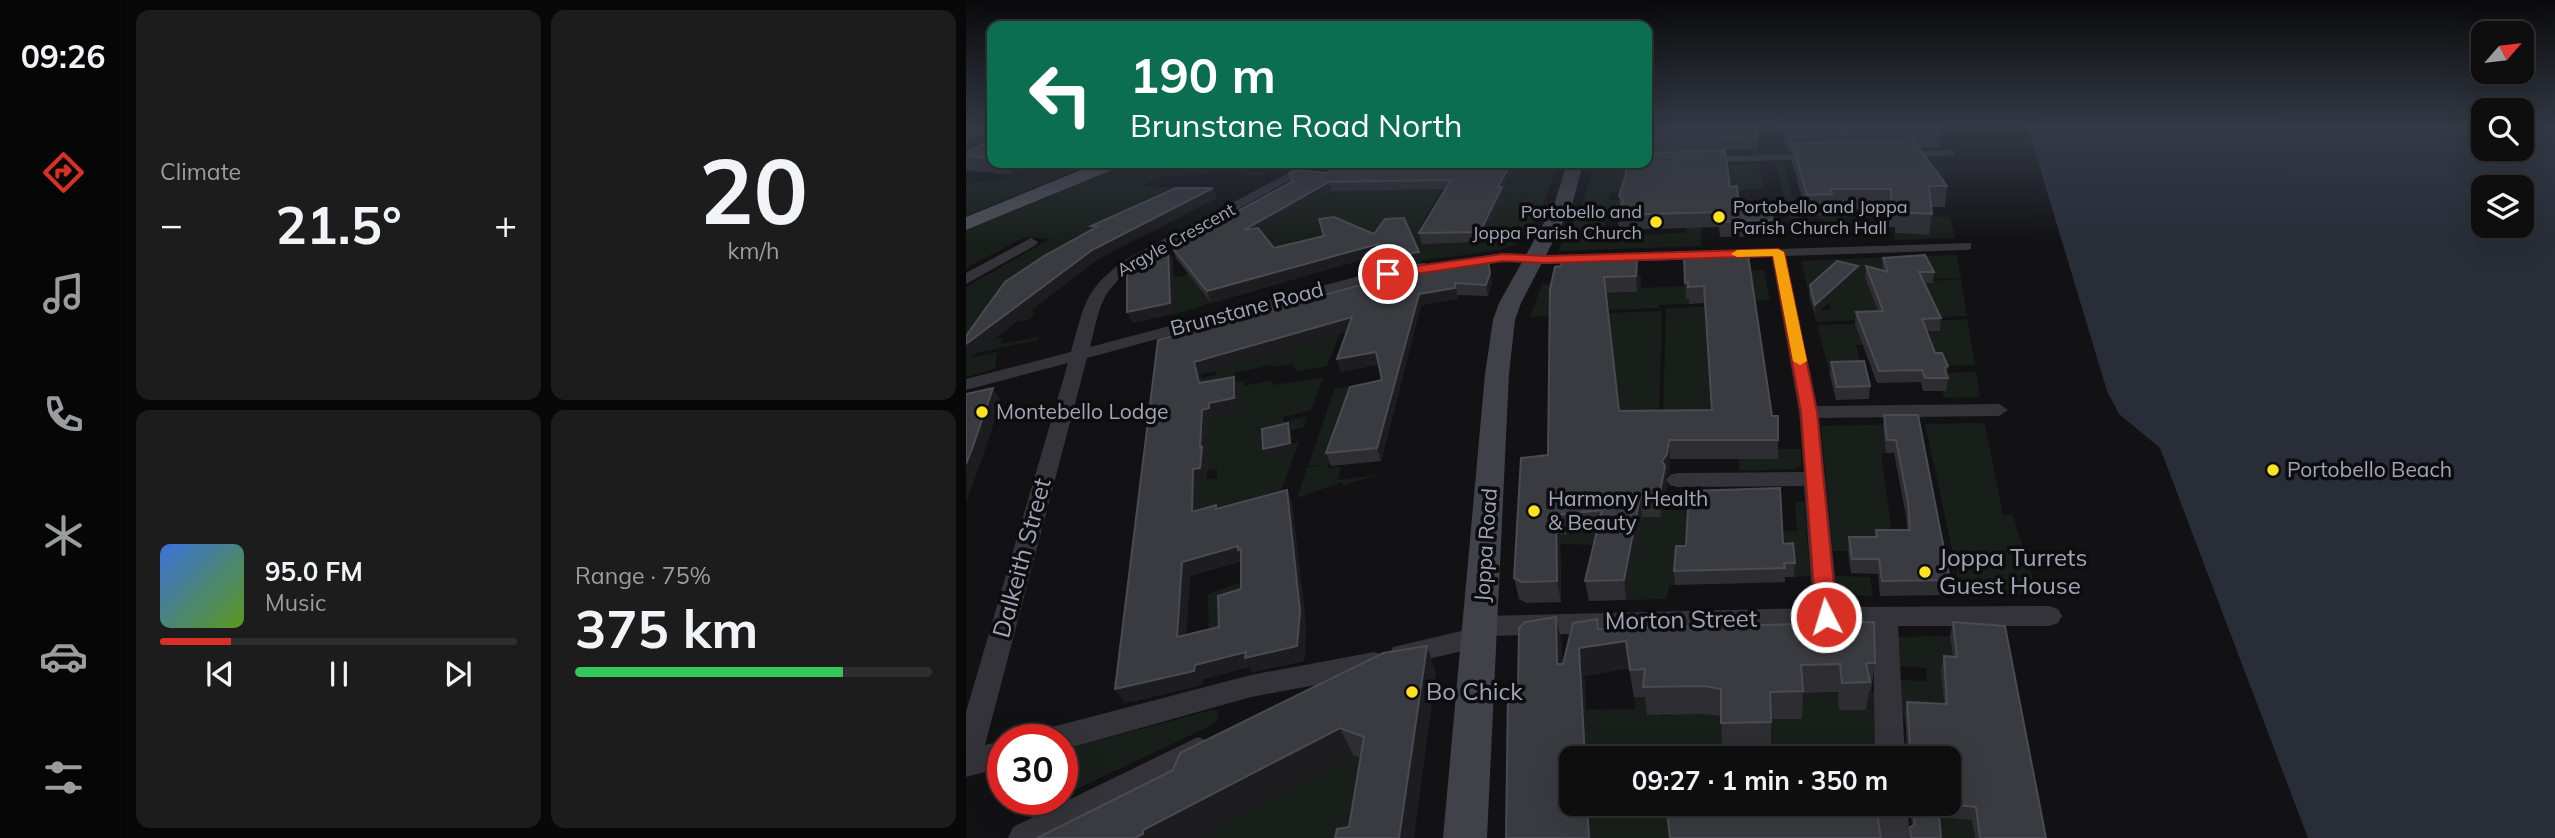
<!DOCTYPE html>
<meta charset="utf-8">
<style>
:root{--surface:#0e0e0f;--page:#1c1c1d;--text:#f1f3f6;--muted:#9b9c9e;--line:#2e2e2f;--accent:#d93025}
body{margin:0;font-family:Mulish,sans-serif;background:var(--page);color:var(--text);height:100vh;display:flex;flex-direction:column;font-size:26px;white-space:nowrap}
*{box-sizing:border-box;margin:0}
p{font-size:23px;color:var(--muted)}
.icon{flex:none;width:38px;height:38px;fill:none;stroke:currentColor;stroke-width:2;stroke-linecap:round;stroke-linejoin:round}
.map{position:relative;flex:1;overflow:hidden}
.side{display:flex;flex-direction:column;gap:10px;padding:10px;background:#080808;width:840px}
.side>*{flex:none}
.banner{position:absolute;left:21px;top:21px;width:665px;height:147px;border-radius:14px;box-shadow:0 7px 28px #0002,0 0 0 2px var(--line);background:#0b6e4f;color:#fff;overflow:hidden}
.needle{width:46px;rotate:62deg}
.fabs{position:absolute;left:1505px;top:21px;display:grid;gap:14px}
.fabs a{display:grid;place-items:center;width:63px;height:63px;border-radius:14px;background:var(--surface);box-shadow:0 7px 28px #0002,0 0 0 2px var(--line);font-size:35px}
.speed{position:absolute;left:21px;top:724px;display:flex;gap:14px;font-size:35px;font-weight:700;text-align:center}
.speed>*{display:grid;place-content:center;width:91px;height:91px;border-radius:50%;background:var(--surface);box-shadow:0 7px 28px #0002,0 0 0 2px var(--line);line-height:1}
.speed .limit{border:10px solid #d22;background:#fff;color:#111}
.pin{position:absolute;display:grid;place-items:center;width:60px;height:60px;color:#fff;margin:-30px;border:4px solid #fff;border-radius:50%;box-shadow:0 2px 7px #0007}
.me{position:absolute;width:77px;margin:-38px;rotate:355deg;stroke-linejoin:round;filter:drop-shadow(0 0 5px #0008)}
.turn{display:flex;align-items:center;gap:24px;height:147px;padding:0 28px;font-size:32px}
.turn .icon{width:91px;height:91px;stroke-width:2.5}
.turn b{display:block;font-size:49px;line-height:60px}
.big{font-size:52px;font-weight:700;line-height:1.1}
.side .widget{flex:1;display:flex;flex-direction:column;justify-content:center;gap:10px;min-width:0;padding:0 24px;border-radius:14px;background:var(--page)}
.side .dial{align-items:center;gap:0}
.dial b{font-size:91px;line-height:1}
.song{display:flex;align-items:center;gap:21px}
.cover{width:84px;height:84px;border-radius:10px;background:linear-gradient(135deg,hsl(220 70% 55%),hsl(90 70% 35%))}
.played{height:7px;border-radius:4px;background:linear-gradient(90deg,var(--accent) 20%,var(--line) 20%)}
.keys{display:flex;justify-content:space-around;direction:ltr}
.heat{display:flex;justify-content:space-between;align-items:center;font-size:38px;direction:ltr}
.charge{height:10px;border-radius:5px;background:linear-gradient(90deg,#34c759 75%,var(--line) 0)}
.side .tiles{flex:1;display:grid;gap:10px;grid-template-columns:repeat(2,1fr)}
.trip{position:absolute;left:593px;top:746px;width:402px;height:70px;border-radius:14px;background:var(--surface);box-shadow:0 7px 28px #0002,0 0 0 2px var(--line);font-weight:700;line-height:70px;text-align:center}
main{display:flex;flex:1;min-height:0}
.tabs{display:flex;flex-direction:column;width:126px;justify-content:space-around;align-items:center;background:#060606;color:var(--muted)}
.tabs .icon{width:49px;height:49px}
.tabs .selected{color:var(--accent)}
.tabs b{font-size:32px;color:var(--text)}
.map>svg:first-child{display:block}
</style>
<main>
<nav class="tabs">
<b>09:26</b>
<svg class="icon selected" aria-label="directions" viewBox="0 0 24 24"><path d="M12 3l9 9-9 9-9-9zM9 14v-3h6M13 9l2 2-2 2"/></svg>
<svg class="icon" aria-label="music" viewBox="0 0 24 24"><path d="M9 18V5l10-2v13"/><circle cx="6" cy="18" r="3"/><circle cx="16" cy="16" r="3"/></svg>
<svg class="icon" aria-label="phone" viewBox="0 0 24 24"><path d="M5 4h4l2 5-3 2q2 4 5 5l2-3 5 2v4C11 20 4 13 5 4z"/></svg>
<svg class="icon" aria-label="climate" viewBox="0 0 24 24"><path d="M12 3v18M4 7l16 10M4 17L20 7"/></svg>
<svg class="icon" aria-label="car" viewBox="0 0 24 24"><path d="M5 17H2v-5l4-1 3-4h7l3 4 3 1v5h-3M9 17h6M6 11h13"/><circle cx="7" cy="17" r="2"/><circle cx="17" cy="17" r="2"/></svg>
<svg class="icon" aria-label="filters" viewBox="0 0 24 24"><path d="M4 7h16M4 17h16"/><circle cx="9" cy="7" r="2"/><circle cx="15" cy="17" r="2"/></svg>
</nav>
<section class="side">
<div class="tiles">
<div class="widget"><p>Climate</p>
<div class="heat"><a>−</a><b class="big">21.5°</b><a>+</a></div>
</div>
<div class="widget dial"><b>20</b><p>km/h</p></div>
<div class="widget">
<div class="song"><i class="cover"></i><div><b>95.0 FM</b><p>Music</p></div></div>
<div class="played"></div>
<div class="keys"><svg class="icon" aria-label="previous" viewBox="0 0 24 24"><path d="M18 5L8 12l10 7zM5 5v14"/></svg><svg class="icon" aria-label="pause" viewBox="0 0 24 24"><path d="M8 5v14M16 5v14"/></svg><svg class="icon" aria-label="next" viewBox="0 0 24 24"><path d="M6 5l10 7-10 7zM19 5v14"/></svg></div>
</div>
<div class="widget"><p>Range · 75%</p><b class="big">375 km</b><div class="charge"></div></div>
</div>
</section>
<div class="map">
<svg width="1589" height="838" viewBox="0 0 1589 838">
<rect width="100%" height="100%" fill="#121214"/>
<path fill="#181f1a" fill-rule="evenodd" d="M887,161L878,165L880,173H873L883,189L931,185L936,194L969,192L953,178L946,167L977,168L980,192L952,193V199L913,201V195H884L894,216L878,217L883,228L861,225L855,218H841L865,215L863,209L884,208L881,202H867L861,185L875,184L873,177H865L863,172L872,171L867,162Z
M85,163H128L0,216V183L39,179Z
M157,163H303L283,165L274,170L301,173L296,176L261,173L198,176L176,186L240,189L233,201L242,202L236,206L213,203L186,212L216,216L211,219L178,215L56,286L99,285L92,290L42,297L29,316L68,311L67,316L61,320L43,323L18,341L36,338L35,344L72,337L71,340L5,354L4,358L31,352L29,369L0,377V287L84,239L59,237L0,268V229L71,202Z
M809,163H817L833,219H824Z
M792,164L798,189L731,192L739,165Z
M683,167L660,192L644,193V200L660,199C649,218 634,207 615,208L627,168Z
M590,169C581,194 571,229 548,245C537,252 466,258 446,262L452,250L446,240L424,244L421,235L426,229H422L415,239L408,240L409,244L388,249L391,261L383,263L374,253L352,259L347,254L340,255V252L332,254L338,263L313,266L324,279L310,283L301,273L277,280L275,278L279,276L276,273L253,280L255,284L262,285L237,292L245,303L209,314L208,293L201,279L206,276L216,277L234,266L226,264L228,261L218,260L231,256L220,254L237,244L272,245L289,235L281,234L283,231L262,229C282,217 304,228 324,216L317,214L323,210L300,207C314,201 333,211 350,200L344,199L349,195L326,193L332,189L364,193L374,184L369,183L383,175L414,174L405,185L396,186L393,191L439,186L445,178L451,177L443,190H449L452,186H471L469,190H475L454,227L478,225L479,221L468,222L491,179L514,181L513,184L501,187H510L508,190L511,191L505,197L508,198L504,205L524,204L526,202L535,201L539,191L525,190L527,184H542L547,172L507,173L505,176H493L495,172ZM501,211H530L524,222L510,223L509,226H520L516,242L491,243L484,239L487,233H495L497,230L485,229L491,222H495Z
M613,212L636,216L639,225L625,233L601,235Z
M959,216L984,217L989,238L928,240L929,233L960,235Z
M735,227V246L592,251L598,240L634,236L719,233L720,228Z
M991,255L995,278L964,279L937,267L932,257Z
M926,257L930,267L965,281L995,279L1001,316L850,322L848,311L865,309L862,298H844L835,261Z
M798,270L804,300L730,303L723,299V304L693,305L692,308L642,310L635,294L671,292L672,275H675V288L783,283L782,271Z
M592,283L614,313L564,317L576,284Z
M759,306L743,366L745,400L784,459H812V449H835V466L828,469L773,471V459H766L730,441L728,459H723L622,430L642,313L696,311L693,418H697L700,308Z
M380,317L361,366L331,371L326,364L305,367V365L268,373V382L278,381V386L306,380V385L357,378L345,410L317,417L318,422L342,416L338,427L295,438L296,451L333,442L310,504L325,500L326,503L277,519L183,500L224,482L251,478V469L224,475L231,425L248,421L249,416L273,410L196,387L251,375L250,371L233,374Z
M1001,319L1009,365L964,366L930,332L971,331L969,321Z
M890,324L897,345H890L900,386L877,374L864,375L851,325Z
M1010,372L1014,397L978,398L976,391L980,390L974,373Z
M436,381L401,386L393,411L429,407L428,412L391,416L383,443L422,439L420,443L382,447L377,462L363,463L362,468L375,467L372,480L413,475L377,485L376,482L331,498L341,468L356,465L342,466L369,388Z
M1015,423L1019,425L1037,515H1047L1071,593L996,595L959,424Z
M949,424L917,428L920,453L915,454L928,547L909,551H867L855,426Z
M829,502H838L844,576L828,577L826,557L771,551L772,584H758V559L709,585H703L701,599L660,600L670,546L591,544V534L607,533L639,514L691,517L693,510H723L782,532L831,531Z
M869,576L904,577L907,596L870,595Z
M290,577L292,605L243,646L242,594Z
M984,636L990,683H976L979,718L935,715L932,680L961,681L960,668L932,666L930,637Z
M913,691L914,758H623L620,710L669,709L668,697H687L695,716L706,715L708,702L727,696V714L772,713L834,693Z
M246,710H251L253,715L248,724L96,796V750Z
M996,732L1009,838H971L969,817L940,815V812L965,814L984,803V758H937L936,742L971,745Z
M387,755H412L400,838H232Z
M626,803H700L704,838H628Z"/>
<path fill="#282d38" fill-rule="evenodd" d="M1061,125H1517V149H1556V125H1589V838H1342L1194,448L1153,414L1141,391ZM1517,187H1556V226H1517Z"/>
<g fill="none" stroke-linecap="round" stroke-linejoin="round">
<path fill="#333339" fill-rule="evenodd" d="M984,150L988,151V155L934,158L928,155L934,152Z
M851,154L857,157L855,159L681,164L676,163H681V158Z
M341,163H355L169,266C133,293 135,305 124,347L401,274L537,253L580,256L1005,243V249L1000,250L820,256L851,406L1033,404L1042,410L1033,416L853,418L872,607L1083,606L1092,609L1096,616L1092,623L1083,626H932L939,758H909L907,626L526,636L523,644L514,647L436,665L427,661L423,654L427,647L504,629L502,626L506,619L515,616L847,608L838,486L711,487L704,485L700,480L704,475L711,473L838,472L833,412L806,257L580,264L537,261L402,282L121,358L19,745L37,741V767L0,777V712L102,363L0,390V379L105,352C119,304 117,291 159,260Z
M626,163L620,166L523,169L517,166L522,163Z
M65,238L72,242L70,245L0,284V273Z
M408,652L417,655L421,663L417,671L408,674L285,697L96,750V740H72L76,731L86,727L285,675Z
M232,737L242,741L247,750L242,759L90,838H42L47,827Z
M911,803H941L944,838H912Z"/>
<path fill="#414149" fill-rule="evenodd" d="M601,163H617L606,205L555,303L549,320L543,374L521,838H477L519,374L527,320L533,303L588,205Z"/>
<path fill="#4f4f58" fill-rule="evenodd" d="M132,163H156L153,167L0,230V217Z"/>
</g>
<path fill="#2e2e32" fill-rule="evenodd" d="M0,125H26V163H76L46,175L0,170Z
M681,125L792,136V149L758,150L764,187L773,203L807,220V236L754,237L753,227L653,230L652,215L654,208L653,196L660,174L681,163Z
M813,125H974L975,133L973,148H953L981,186L979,207H965L966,214L963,235L929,233V227H923V210L866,209L865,215L841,216L826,162V152H823Z
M484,163H547L548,170L537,191V196L517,242L456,244L453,233L479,189L366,191L296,232L308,248L358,236L456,263L410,270L407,259L408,256L245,303L210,258L206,247L325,182L323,173H361Z
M782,255L806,416L812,440V459H704L703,473L700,476L701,486L695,517H676L660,600L623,601L619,581L631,530L594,535L595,602L560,603L553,599L548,578L582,455L589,267L672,275L671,292L640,293L653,411L745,410L739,303L723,304V299H720L718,257Z
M917,258L968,272L967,283H959L975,318L974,331H960L969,353L982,366L981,374L982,378L980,391H957L955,382L911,383L889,324L890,312L912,311L899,278L900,266L916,270Z
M522,261L526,284L522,296L491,295L492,299L455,305L415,461L365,466L360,453L416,380L413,364L375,372L371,359L381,331L234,374L236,383L268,377L273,389V411L249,416L248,421L242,422L240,456L242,460L240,481L233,483V510L252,508L321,490L326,503L340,625L338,661L286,672L283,667L237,679L236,685L159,703L149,689L192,340L461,269ZM275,561V589L253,627L220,635L224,576Z
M892,266L891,276L849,315L843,295L844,285Z
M865,362L904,386L903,399L870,400L864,375Z
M918,415H952L984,580L982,595L914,596L912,574L885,573L882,551L883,537H909L910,530H941L940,516L928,453H920L917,428Z
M817,544L829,563L828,577H819V582L709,585L708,571Z
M590,617L596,645V664L633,629L909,663L905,691H903L900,710H873L872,692L837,693L836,719H805V749L756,751L755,716L739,714L681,715L679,697H668L663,668L618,676L623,758H606L552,692Z
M987,622L1080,838H1009L1006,820L973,817L975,838H942L944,827H946L944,803H984V758H938L940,747L941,746L939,715L941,702L978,704L975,669L978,656H987L984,636Z
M470,673L383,827L395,758L387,755L232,838H71Z"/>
<path fill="#1d1d20" d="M18,133L25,147L0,156V140Z
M40,163H76L46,175Z
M545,163H547L548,170L537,191V196L517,242L514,232L532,187Z
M363,182L366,191L282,240L278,230Z
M247,188L251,198L131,260L5,357L0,349V344L126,250Z
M412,244L415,254L245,303L241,291Z
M202,249L207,259L209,314L166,323L161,312Z
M453,252L456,263L410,270L407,259Z
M671,259L672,275L671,292L670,276Z
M892,266L891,276L849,315V305Z
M524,273L526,284L522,296L520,285Z
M489,283L492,299L455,305L415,461L411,448L453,294Z
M386,317L389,329L234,374L239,396L233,383L228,362Z
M410,352L414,364L375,372L371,359Z
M268,377L273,389V411L249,416L248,421L242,422L240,456L242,460L240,481L233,483V525L226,512L227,469L234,448L236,410Z
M27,388L35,401L16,459L0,502V464Z
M322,423L325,430L326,450L300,456L297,449Z
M703,440L704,459L703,473L700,476L701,486L695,517L693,497L696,461Z
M321,490L326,503L340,625L338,661L286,672L283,667L237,679L236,685L159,703L149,689L229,665L280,652Z
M674,497L676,517L660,600L658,580Z
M590,515L594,535L595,602L591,581Z
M272,546L275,549L277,560L224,576L219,651L211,637L216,562Z
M590,617L596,645L597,691L591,664Z
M631,619L636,645L660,641L663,668L618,676L623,758H619L613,648Z
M461,646L470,673L448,838H433Z
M374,728L387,755L232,838H169L177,830Z
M621,803H626L628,838H623Z"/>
<path fill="#3a3b40" stroke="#4a4b52" stroke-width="2" fill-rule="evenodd" d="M0,125H26V159L0,156V152L20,144L21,135L18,133L0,140Z
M681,125H789L792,136L757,137L758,140L681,142Z
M819,125H974L975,133L823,136Z
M947,140L981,186H963L966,214L931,212V206H925V189H864L866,194L841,195L826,144Z
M759,151L764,187L771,186L773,203L804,202L807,220L754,222L753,212L652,215L657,200L653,196L660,174L661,163H681V153Z
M484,163H545L532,187H536L514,232L453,233L485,180L363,182L278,230L292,228L308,248L358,236L353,219L368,217L408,234L419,219L438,218L453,252L407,259L412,244L241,291L206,247L327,181L323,173L329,170L361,173L368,166Z
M210,188H247L126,250L0,344V336L39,282L78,256L131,227L125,226Z
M202,249L204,303L161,312V273Z
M782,255L806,416H812V440H703L701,454L696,461L699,466L693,497H674L658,580L619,581L636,510L590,515L591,581L556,582L548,578L555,458L582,455L584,289L589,267L595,266L596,261L671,259L670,276L638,277L653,411L746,410L738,286L722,287V282L719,283L718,257Z
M959,255L968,272H953L975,318L956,319L969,353H976L982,366L978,368L982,378H959L956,370L913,371L890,312L917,311L900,266L922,272L917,258Z
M522,261L524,273L520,285L489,283V288L453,294L411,448L360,453L384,387L416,380L410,352L371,359L386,317L228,362L233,383L268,377V398L243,403V408L236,410L234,448L236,447L234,468L227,469L226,512L250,505V509L321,490L334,611L331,646L279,658L280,652L229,665L228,671L149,689L192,340L398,284L402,273L458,264L461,269ZM272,546V550L275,549V589L252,596L253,627L211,637L216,562Z
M871,261L892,266L849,305L844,285Z
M898,361L904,386L871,387L865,362Z
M27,388L7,446L0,464V394Z
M918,415H952L984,580L916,581L913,559H886L883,537H911L910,530H944L942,502L930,440H921Z
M322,423L324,443L297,449L296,429Z
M814,488L817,544L827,543L829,563H818L819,568L708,571L710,546H720L723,491Z
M590,617L591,664H597L607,623L631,619L632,629L908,622L909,663H900L904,682L876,683L874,664L835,665L837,691L804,692L805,722L755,723V689L738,686L677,687L679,669L664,670L660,641L613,648L619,758H606V803H621L623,838H540L542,694L552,692L553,628L559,622Z
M987,622L1039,626L1080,838H1014L1010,807L972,803L975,838H945L944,827L949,825L947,803H984V758H940V747L944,744L941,702L981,704L978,656L991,657Z
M461,646L433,838H369L371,829L383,827L398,737L374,728L177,830V834L169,838H71L207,770L214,753L417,653Z
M879,803H909L915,838H704L701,812Z"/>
<linearGradient id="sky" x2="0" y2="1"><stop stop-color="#0a0a0b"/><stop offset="0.52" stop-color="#333945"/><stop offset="1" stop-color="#333945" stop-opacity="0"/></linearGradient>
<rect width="1589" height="242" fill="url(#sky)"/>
<path fill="#d93025" stroke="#8d1f18" stroke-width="2" d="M812,249L818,252L851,412L871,617L867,622L860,625L853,622L850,617L835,412L807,256L580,263L537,261L422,278L416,274L422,270L537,254L580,256Z"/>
<path fill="#f59e0b" d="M812,249L818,252L841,361L834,365L827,361L807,256L771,257L765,254L771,250Z"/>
<g fill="#fde221" stroke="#0d0d0f" stroke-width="2.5">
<circle cx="753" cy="217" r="7"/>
<circle cx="690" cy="222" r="7"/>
<circle cx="16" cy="412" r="7"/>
<circle cx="1307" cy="470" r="7"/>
<circle cx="568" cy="511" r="7"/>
<circle cx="959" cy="572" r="7"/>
<circle cx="446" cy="692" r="7"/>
</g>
<g text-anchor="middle" stroke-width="7" stroke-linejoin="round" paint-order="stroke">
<g font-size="18" fill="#a2a4b5" stroke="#0d0d0f" text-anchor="start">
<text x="767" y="213">Portobello and Joppa<tspan x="767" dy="21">Parish Church Hall</tspan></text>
<text x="676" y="218" text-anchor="end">Portobello and<tspan x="676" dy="21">Joppa Parish Church</tspan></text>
</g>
<g font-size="18" fill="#a2a4b5" stroke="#0d0d0f">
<text transform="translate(210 240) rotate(-29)" y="6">Argyle Crescent</text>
</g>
<g font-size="21" fill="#a2a4b5" stroke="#0d0d0f">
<text transform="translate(281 309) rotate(-15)" y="7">Brunstane Road</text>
<text transform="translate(520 545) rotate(-86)" y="7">Joppa Road</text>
</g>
<g font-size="21" fill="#a2a4b5" stroke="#0d0d0f" text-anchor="start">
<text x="30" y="419">Montebello Lodge</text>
<text x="1321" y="477">Portobello Beach</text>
<text x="582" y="506">Harmony Health<tspan x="582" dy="24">&amp; Beauty</tspan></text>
</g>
<g font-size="24" fill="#a2a4b5" stroke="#0d0d0f">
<text transform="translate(56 558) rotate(-75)" y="8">Dalkeith Street</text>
<text transform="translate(715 620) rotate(-1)" y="8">Morton Street</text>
</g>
<g font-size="24" fill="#a2a4b5" stroke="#0d0d0f" text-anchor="start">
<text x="973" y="566">Joppa Turrets<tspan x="973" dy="28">Guest House</tspan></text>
<text x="460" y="700">Bo Chick</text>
</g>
</g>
</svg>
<div class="fabs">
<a><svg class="needle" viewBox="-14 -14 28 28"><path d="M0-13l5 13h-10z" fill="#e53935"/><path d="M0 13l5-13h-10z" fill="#9b9c9e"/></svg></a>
<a><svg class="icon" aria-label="search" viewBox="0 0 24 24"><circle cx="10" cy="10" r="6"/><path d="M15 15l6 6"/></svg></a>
<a><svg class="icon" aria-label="layers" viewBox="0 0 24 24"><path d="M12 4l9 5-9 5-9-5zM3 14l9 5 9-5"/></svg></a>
</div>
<div class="speed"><div class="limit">30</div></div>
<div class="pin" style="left:422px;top:274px;background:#d93025"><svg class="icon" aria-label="arrive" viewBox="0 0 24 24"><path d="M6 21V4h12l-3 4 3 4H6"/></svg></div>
<svg class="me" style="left:860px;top:617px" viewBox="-20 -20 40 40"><circle r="17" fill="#d93025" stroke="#fff" stroke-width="3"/><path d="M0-11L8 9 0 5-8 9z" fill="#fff"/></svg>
<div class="trip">09:27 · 1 min · 350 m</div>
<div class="banner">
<div class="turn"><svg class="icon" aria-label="left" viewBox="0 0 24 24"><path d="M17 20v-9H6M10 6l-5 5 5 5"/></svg><div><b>190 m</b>Brunstane Road North</div></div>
</div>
</div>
</main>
